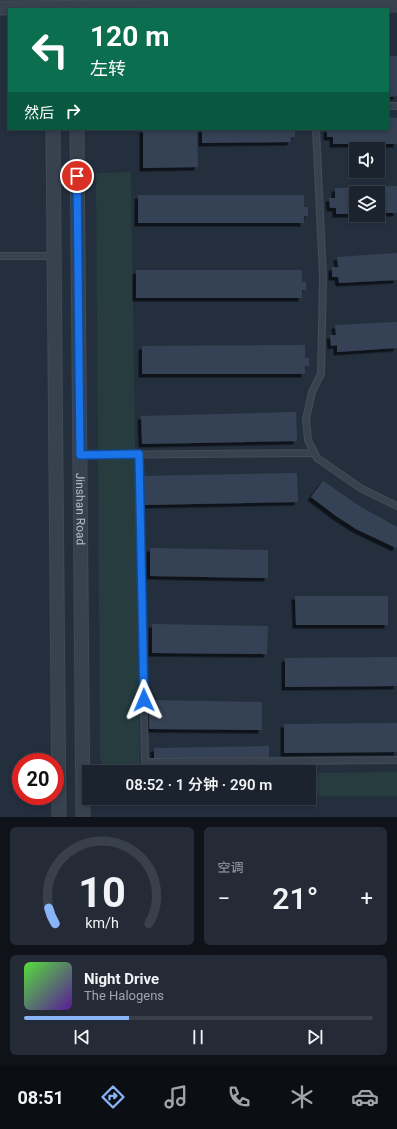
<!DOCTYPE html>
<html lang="zh">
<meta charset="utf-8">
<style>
:root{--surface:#1b232e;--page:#242b36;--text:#f1f3f6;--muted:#a0a4aa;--line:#39404a;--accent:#8ab4f8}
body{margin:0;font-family:Roboto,"Noto Sans SC",sans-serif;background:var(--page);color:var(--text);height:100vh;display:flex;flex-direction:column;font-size:15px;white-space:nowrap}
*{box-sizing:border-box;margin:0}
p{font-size:13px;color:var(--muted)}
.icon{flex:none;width:22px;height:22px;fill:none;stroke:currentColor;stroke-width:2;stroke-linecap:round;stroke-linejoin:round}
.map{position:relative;height:817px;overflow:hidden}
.details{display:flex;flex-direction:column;gap:10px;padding:10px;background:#0f1319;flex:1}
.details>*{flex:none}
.top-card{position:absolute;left:8px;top:8px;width:381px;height:122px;border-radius:0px;box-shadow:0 2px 6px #0003,0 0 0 1px var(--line);background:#0b6e4f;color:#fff;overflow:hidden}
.fabs{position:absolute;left:349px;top:142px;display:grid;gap:8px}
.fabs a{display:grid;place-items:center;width:36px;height:36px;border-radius:0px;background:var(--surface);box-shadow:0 2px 6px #0003,0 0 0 1px var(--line);font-size:20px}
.speed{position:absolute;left:12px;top:753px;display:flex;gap:8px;font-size:20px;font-weight:700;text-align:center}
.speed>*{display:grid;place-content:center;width:52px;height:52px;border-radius:50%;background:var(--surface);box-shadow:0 2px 6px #0003,0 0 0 1px var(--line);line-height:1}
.speed .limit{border:6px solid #d22;background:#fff;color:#111}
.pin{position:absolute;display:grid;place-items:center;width:34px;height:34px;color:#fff;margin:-17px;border:2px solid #fff;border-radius:50%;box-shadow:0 1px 4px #0007}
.me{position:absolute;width:44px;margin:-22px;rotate:359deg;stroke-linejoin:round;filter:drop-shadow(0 0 3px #0008)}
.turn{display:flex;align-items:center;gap:14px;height:84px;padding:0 16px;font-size:18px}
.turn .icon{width:52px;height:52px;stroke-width:2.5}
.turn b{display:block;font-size:28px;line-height:34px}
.then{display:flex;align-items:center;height:38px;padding:0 16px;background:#0003;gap:8px;font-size:15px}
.big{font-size:30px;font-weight:600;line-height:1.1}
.details .widget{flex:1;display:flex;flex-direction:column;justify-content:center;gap:6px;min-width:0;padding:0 14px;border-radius:6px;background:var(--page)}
.details .dial{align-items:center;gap:0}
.dial svg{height:104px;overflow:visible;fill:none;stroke:var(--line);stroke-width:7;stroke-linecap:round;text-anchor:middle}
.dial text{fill:var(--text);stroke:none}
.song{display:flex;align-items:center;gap:12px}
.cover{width:48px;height:48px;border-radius:6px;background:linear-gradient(135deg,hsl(110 70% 55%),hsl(270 70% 35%))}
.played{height:4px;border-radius:2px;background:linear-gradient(90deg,var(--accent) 30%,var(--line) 30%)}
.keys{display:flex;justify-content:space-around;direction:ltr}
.heat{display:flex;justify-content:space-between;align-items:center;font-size:22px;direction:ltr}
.details .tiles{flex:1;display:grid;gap:10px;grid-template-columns:1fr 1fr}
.widget:last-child{grid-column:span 2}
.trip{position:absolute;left:82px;top:765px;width:234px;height:40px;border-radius:0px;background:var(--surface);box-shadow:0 2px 6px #0003,0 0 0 1px var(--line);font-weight:600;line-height:40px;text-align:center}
.tab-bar{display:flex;height:64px;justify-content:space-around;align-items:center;background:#0b0e12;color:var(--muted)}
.tab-bar .icon{width:28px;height:28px}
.tab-bar .active{color:var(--accent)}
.tab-bar b{font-size:18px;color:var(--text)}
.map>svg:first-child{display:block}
</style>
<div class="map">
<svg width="397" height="817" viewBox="0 0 397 817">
<defs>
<filter id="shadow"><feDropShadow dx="-3.5" dy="3.5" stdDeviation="0" flood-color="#0009"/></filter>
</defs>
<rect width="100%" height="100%" fill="#242f3e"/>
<path fill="#263c3f" d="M131,172L140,772H104L100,756L96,173Z
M397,772V796H309V773Z"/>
<path fill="#364354" filter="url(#shadow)" d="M388,56H397V96L388,97Z
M388,117L397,118V144H333V137H327V129H388Z
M143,129H197L198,167L143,168Z
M202,129H295V137H291V142L202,143Z
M397,186V213H378V193H356V214H336V208H330L329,198H335V188Z
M138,195H304V207H308V216H304V223H138Z
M397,253V280L339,283L338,277H332V267H338L337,257Z
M136,270H302V282H306V290H302V298H136Z
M397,322V348L337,352V345L331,346L330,335H336L335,325Z
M305,345V358H309V366H305V374H142V346Z
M296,412L297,441L142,444L141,416Z
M297,473L298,502L143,505L142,476Z
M323,481L361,507L397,527V545L396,548L356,529L336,516L311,497Z
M150,548L268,550V578L150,576Z
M295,596H388V625H296Z
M152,624L268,626L267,654L152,653Z
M397,657V686L285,687V658Z
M149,700L262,702V730L149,729Z
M397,723V752L284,753V724Z
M269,746V759L154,760V748Z"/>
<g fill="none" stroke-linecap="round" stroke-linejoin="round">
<defs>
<path id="service" d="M388,106H397
M316,129L323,277L321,374L312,392L306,419L308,440L317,458L362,489L397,506
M0,256H54
M139,454L145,762L397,760
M80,455L314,453"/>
<g id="tertiary">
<path d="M0,8L397,5"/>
<path d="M53,129L59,817"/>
<path id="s1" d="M77,129L83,817"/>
</g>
</defs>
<use href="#service" stroke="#414a57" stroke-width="8"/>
<use href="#tertiary" stroke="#414a57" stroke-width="15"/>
<use href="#service" stroke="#38414e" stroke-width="5.5"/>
<use href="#tertiary" stroke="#38414e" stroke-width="13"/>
</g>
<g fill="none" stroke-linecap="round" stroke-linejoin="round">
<defs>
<path id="route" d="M77,176L80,455L139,454L144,700"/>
</defs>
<use href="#route" stroke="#114b97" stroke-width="10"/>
<use href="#route" stroke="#1a73e8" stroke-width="7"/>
</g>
<g text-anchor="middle" stroke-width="4" stroke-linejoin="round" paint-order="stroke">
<g font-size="12" fill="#b4bcc9" stroke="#1d2633">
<text dy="4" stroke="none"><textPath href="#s1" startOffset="380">Jinshan Road</textPath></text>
</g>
</g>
</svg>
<div class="fabs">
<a><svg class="icon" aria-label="sound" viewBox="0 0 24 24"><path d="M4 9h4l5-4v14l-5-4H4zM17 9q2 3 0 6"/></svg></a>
<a><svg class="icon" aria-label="layers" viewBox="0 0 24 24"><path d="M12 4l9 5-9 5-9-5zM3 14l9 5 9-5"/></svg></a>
</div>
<div class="speed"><div class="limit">20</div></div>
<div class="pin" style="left:77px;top:176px;background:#d93025"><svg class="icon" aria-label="arrive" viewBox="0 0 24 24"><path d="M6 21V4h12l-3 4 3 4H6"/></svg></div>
<svg class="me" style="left:144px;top:700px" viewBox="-20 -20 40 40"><path d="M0-17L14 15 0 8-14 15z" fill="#1a73e8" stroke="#fff" stroke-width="4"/></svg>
<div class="trip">08:52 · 1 分钟 · 290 m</div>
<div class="top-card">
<div class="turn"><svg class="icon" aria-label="left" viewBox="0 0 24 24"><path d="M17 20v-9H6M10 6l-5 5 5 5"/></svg><div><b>120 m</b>左转</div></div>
<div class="then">然后<svg class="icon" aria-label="right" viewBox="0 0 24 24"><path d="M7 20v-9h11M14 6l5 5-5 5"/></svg></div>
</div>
</div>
<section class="details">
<div class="tiles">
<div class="widget dial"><svg viewBox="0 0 100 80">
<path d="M14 69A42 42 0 1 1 86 69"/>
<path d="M14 69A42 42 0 0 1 9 57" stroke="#8ab4f8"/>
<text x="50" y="56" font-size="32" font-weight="700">10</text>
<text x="50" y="72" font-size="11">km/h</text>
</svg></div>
<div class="widget"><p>空调</p>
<div class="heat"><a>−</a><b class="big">21°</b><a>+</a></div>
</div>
<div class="widget">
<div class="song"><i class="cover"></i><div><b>Night Drive</b><p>The Halogens</p></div></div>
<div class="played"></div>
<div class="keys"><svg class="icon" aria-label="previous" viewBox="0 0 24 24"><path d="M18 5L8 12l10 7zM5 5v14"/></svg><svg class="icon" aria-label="pause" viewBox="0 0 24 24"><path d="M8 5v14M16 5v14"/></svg><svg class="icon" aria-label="next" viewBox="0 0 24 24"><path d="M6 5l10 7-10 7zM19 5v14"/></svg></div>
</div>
</div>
</section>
<nav class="tab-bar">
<b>08:51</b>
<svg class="icon active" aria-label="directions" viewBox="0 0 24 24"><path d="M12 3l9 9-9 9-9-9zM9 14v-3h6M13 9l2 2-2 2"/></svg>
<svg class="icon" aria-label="music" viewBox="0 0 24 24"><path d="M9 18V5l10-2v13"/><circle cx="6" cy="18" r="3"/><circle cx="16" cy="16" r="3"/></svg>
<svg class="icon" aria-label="phone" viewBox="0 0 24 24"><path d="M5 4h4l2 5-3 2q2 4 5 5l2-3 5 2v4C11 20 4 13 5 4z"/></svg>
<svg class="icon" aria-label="climate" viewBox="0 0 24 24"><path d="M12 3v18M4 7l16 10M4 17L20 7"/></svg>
<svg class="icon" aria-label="car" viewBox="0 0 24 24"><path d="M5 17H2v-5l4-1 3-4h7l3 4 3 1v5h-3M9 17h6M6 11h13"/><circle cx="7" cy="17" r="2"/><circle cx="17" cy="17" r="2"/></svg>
</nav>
